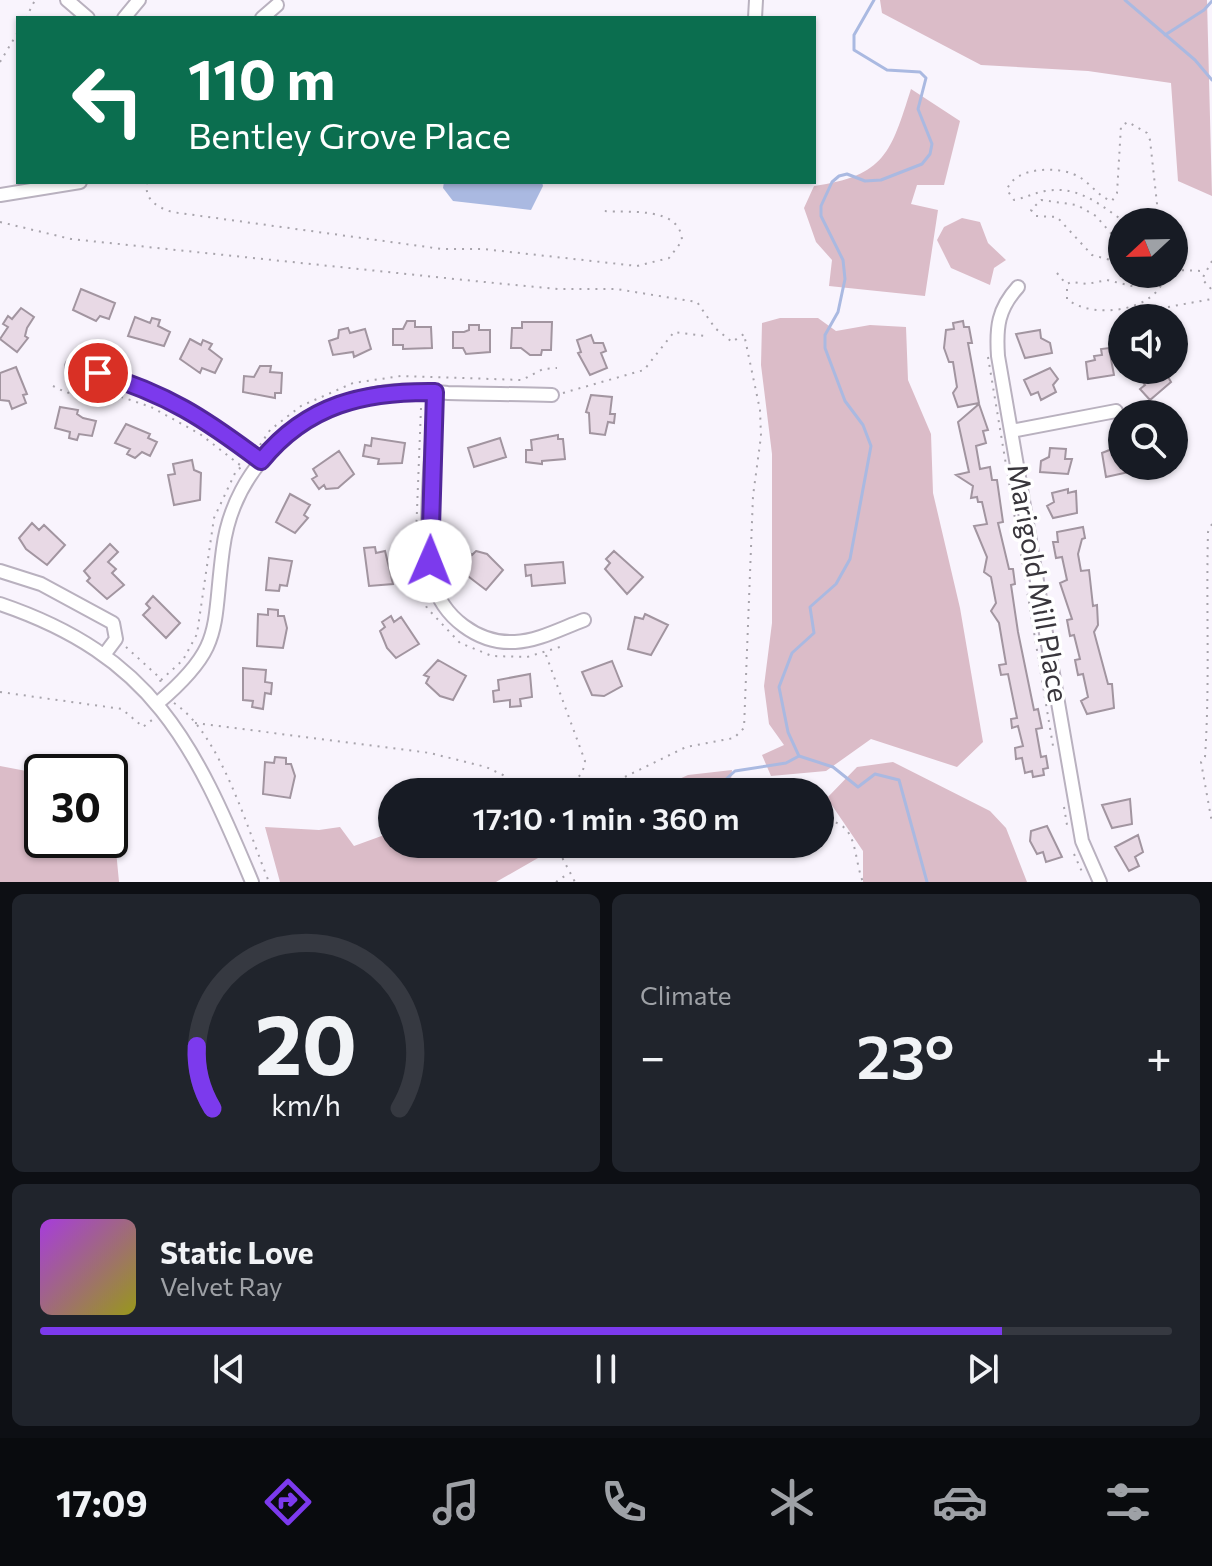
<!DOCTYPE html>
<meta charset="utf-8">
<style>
:root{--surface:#171b24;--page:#20242c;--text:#f1f3f6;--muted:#9ea1a6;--line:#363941;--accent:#7c3aed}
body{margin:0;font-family:Commissioner,sans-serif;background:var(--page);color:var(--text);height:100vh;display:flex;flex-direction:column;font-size:30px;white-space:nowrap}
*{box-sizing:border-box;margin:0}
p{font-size:26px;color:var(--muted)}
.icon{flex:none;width:44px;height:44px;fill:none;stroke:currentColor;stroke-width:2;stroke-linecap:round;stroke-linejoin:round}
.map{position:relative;height:882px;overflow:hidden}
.side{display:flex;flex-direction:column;gap:12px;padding:12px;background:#0d0f14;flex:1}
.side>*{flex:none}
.hud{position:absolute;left:16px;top:16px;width:800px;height:168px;border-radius:0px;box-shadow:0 2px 6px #0004;background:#0b6e4f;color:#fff;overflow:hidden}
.needle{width:52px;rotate:248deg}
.fabs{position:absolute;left:1108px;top:208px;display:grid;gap:16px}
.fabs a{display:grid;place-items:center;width:80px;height:80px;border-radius:50%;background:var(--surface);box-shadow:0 2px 6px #0004;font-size:40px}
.speed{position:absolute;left:24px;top:754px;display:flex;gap:16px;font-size:40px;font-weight:700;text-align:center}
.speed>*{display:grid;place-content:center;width:104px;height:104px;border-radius:50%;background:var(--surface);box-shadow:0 2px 6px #0004;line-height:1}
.speed .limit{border:4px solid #111;border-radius:12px;background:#fff;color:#111}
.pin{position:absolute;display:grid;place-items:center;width:68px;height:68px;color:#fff;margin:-34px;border:4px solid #fff;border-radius:50%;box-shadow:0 2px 8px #0007}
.me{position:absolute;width:88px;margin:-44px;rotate:1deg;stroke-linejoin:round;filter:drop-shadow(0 0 6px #0008)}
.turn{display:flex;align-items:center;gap:28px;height:168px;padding:0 40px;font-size:36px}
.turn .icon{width:104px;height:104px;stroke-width:2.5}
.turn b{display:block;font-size:56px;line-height:68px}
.big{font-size:60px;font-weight:600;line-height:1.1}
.side .widget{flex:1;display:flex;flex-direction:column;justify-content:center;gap:12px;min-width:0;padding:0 28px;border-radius:12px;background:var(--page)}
.side .dial{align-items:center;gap:0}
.dial svg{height:208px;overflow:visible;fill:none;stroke:var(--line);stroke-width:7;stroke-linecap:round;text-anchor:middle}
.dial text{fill:var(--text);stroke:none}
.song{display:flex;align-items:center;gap:24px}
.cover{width:96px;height:96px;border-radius:12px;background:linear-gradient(135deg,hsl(280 70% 55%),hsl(60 70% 35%))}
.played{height:8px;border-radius:4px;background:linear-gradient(90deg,var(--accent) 85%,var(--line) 85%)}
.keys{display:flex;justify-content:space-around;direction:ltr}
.heat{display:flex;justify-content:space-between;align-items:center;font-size:44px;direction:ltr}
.side .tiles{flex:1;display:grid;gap:12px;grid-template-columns:1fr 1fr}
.widget:last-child{grid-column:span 2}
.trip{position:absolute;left:378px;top:778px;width:456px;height:80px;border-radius:40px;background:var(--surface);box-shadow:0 2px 6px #0004;font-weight:600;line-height:80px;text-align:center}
.menu{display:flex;height:128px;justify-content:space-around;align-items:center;background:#090b0e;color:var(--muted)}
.menu .icon{width:56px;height:56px}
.menu .selected{color:var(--accent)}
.menu b{font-size:36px;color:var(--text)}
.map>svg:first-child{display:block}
</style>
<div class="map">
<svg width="1212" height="882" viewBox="0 0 1212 882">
<rect width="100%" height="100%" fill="#f9f4fd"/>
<path fill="#dbbcc8" d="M880,0H1207L1212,196L1178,181L1171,83L1088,71L981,65L882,13Z
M911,89L960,121L944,185H917L911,204L938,210L925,296L829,286L832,260L816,242L804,208L814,186C885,176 891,152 911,89Z
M962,218L980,222L988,243L1006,260L994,268L990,285L951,268L937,240L944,227Z
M780,318H818L836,331L870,325L906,327L908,380L931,434L933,493L960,608L983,742L957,767L871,739L826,771L771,776L762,755L784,745L769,724L764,686L772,623V454L761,365L762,323Z
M893,762L990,811L1006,828L1027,882H863V851L827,798L857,767Z
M0,766L42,774V840H110V787L119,882H0Z
M732,770L731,780L721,792H651L688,775Z
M392,823V844H545V854L496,882H280L265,827L319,830L340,827L354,846L387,834Z"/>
<path fill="#aab9e1" d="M444,182H542L543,186L531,210L453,201L443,188Z"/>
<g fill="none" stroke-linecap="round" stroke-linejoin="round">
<path stroke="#aab9e1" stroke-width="3" d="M874,0L854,35V50L887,70L920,72L926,78L918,109L932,144L930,154L922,164L881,180L865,181L847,174L839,176L832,182L821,206V216L843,260L845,279L838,312L825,335V348L845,401L863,425L871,446L850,559L836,584L810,607L814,633L792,653L779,687L788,732L799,756L833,767L858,787L875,774L899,780L927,882
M1125,0L1195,60L1212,80
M1165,35L1204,10L1212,1
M668,792L724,781L735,771L786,763L799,756"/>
</g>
<path fill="#e8d9e5" stroke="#a295a0" stroke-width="2" d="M81,289L115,303L109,319L100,316L96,321L73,310Z
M21,308L34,317L27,328L25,336L28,338L17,352L0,339L8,327L3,324L8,316L12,319Z
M135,317L150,323L152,318L160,320L158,326L170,332L164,346L128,336Z
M407,321H415V327H431L432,348L403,349V345H393V329H403Z
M963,321L964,327H969L972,343H968L979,403L958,407L953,393L957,387L953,362H949L944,348L946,330L954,329L953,323Z
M522,322H552L551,350H542L541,355H530L521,348H511L512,328H522Z
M469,325H479V330H490V352L466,354L463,348H453V332H464L469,330Z
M348,328L350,333L365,329L371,349L354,357L353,352L333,355L329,341L338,338L339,330Z
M1040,330L1041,338L1050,343L1052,353L1025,358L1016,334Z
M591,335L594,343H603L606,351L601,353L607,368L590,375L578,353L581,352L577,340Z
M190,339L201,345L203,340L212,344L209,349L222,359L215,373L202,368L200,373L180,359Z
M1109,348L1114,375L1088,379L1086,362L1095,360L1094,356L1102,355L1101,349Z
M260,366H271L270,372L282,373L281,393H275V398L243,392L244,376L254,377Z
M16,367L27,394L23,395L26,403L12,409L9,401L0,400V373Z
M1050,368L1058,379L1053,385L1056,392L1041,400L1038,392L1031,395L1024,380Z
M1146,370H1164L1171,382L1150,400L1140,389L1145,385L1138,376Z
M591,395L612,397L610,414H615L614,423L608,422L605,435L590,433L589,413L586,412Z
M979,404L988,430L983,431L986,443L976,446L980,469L990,467L992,480H997L1003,522L998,523L1009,569H1013L1015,584L1011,585L1018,632L1034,710L1038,709L1042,728L1036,729L1041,757L1046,756L1048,768L1043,769L1044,775L1033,777L1032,771L1025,773L1022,758L1016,759L1015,748L1023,746L1018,726L1012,728L1011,719L1017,718L1008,674L1001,675L999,665L1006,664L999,623L991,611L996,603L991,577L984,572L987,557L974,526L987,524L982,502H978L977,497L971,498L973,486L956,475L969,472L958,422Z
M60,407L78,410L77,414L83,418L96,421L92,436L79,434L77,440L69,438L70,432L55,428Z
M126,424L150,434L148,438L157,442L150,456L142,452L135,458L127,454L130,449L115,443Z
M558,435V439H563L565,459L542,461V464L526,462V450H532L531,440Z
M372,438L405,443L402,463L378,464L379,459L363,456L365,445L371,446Z
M500,438L506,457L474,467L468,448Z
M1122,445V466H1138V470L1106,477L1102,453Z
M1050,448L1066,449L1065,459H1072L1068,474L1040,472L1041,461L1049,457Z
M339,451L354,474L338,488L326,489L324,485L319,489L312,479L317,476L313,469Z
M192,460L194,470L201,473L200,500L174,505L168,475L175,474L173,464Z
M1068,489V493L1076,491L1077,513L1053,518L1047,506L1054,502L1052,493Z
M290,494L310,505L304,515L308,518L295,533L276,522Z
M32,523L39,530L44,525L65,545L47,565L26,549L19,538Z
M1083,527L1085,538L1082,539L1078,554L1081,571L1089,570L1093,606L1097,605L1098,625L1094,632L1108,684H1112L1114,708L1087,714L1081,701L1088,697L1083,674L1078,675L1075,660L1080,659L1074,635L1070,636L1067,620L1072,619L1060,583L1067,580L1062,557L1056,558L1053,542H1058L1057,532Z
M110,544L118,552L108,562L116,569L112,573L124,585L107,599L87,581L90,578L84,571Z
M375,547L376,553L385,551L393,584L369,586L364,548Z
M476,551L487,554L503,570L486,590L460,570L466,563L462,559L469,552L472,555Z
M614,551L643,577L627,594L605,569L610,563L606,559Z
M269,558L292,561L287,586L280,585L279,591L266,590Z
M563,562L565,583L532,586L531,575L526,576L525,565Z
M153,596L180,623L166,638L143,615L150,608L146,604Z
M268,609L278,610V616H284L287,628L283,648L257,646L258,614L268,615Z
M645,614L668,625L651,655L628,649L635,617L643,619Z
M391,616L394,622L401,617L419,644L396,658L387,648L380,631L385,627L382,622Z
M438,660L466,676L453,700L440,696L426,683L429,677L424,675Z
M612,661L622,686L604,696L592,695L582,672Z
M243,668L266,670L265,682L272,683L271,694L265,693L263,709L252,707L253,701L243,700Z
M530,674L532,697L520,699L521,706L510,707V700L494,702L493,691L499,690L498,680Z
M275,757L286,758V764H291L295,776L290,798L263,794L265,762L274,763Z
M1130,799L1132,824L1112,828L1102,805Z
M1047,826L1062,857L1046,862L1043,852L1037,854L1030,841L1031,831Z
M1138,835L1143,852L1135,857L1139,866L1129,871L1115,847Z"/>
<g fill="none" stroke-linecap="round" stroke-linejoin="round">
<defs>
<path id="minor" d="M67,0L88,18
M124,18L139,0
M262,18L277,5
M755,18L756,0
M0,195L80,182
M1018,287C998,309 996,327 998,356L1082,841L1100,882
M72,366C152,387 196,411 261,461
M435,392C433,443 422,535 433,581C442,617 478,644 515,642C538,641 562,628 584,620
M1011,431L1116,411
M0,571L41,584L113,623L116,639L104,655
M0,604C153,656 194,743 252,882
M158,703C225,646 212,630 223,549C234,464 305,403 387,392C407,389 429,392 448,393C483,394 518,394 552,395"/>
</defs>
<use href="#minor" stroke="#b9b1bf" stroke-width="16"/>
<path stroke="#a8a4ac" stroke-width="2" stroke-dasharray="2 6" stroke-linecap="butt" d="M26,18L35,0
M0,62L18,32
M147,182C144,200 157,207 172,212L442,249H483L637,266L669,258L682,241C681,206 629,213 604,211
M0,222L71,239L474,281L558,289H616L697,302L715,328L732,342L744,334L760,410L761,436L753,496L744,728L734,738L686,747L594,792
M1125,222C1100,205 1079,185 1045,191C1034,193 1025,198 1014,200L1007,190C1014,166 1062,165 1081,178C1092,185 1100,198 1112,201L1117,193L1121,126L1128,122L1147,133L1150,140L1159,222
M1122,246L1096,216L1077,205L1041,200L1031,210L1036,216L1057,217L1092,255L1122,263
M1212,261L1202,279L1212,290
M1174,270L1203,271
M1057,273L1066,284
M1139,274L1145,282L1136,287L1107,280L1087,284L1071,282L1067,284V299C1092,320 1159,312 1165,274
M1136,307H1168L1212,299
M988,357L1053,746
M53,386L67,393L92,387L151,407L200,434L240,465
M563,393L644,370L674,332L706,336
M421,408L415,561L418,587L427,608L460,643L492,656L527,657L563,646
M260,445L270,430L301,406L353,383L401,376L522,380L543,369L557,368
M1212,524L1208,532C1206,608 1210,682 1205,757L1201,762L1212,823
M126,647L160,678L161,686
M546,655L585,761C583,779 571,784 556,792
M161,680L183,660L197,634L214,518L236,471L244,465
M0,692L122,709L143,727L152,720
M174,703C221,734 248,831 269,882
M195,723L430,753L486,767L503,775L521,792
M1064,807L1067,825
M820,820C860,820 852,855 863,882
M555,844L575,882
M556,846L578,844
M1074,854L1083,874
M556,882L569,873"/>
<use href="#minor" stroke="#fff" stroke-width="12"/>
</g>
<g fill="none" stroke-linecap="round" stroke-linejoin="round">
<defs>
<path id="route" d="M98,373C167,394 204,418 261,461C307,404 365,391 435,392L430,561"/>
</defs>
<use href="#route" stroke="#51269a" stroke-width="20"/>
<use href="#route" stroke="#7c3aed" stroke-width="14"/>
</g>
<g text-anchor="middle" stroke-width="7" stroke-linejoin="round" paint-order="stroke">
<g font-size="28" fill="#39363c" stroke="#fff">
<text transform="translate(1038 583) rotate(80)" y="10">Marigold Mill Place</text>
</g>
</g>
</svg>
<div class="fabs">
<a><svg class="needle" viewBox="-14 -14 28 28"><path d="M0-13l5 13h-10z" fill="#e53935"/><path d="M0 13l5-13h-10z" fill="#9ea1a6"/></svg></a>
<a><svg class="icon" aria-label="sound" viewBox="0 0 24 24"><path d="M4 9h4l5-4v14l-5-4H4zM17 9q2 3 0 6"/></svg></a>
<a><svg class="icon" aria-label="search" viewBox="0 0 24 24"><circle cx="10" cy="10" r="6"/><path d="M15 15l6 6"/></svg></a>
</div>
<div class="speed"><div class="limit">30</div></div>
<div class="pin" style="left:98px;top:373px;background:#d93025"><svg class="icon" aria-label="arrive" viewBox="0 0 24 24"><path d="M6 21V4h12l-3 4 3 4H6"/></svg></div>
<svg class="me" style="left:430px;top:561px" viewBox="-20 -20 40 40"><circle r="19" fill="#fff"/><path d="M0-13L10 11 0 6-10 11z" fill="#7c3aed"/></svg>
<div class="trip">17:10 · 1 min · 360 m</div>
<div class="hud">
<div class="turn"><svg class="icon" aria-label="left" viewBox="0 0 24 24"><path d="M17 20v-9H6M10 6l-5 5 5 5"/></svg><div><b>110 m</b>Bentley Grove Place</div></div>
</div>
</div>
<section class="side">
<div class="tiles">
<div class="widget dial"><svg viewBox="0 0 100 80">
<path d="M14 69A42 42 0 1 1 86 69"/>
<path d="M14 69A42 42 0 0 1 8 45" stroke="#7c3aed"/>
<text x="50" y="56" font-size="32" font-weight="700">20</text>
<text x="50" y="72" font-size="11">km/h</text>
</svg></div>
<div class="widget"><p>Climate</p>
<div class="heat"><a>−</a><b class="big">23°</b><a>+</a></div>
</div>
<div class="widget">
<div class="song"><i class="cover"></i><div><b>Static Love</b><p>Velvet Ray</p></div></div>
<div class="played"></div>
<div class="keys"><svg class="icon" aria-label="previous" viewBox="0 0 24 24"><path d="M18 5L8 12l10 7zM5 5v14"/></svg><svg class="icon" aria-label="pause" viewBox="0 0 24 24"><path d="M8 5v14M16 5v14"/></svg><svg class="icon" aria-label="next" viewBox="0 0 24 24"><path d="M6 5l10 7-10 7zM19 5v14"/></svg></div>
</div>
</div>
</section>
<nav class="menu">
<b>17:09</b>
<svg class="icon selected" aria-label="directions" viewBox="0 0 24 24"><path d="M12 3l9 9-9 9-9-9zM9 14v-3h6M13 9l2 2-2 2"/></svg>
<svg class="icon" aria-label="music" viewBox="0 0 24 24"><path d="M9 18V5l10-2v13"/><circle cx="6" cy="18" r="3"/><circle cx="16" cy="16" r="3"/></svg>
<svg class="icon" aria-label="phone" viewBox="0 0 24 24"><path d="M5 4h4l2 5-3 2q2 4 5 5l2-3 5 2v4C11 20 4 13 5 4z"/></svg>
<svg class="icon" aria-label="climate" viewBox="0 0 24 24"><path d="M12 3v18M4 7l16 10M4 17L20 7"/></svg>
<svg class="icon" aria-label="car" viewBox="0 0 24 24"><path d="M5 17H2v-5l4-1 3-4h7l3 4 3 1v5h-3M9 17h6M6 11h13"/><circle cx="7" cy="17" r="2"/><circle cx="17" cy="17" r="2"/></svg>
<svg class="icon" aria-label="filters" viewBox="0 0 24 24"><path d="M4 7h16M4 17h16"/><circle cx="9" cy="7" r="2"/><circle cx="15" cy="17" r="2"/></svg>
</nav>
